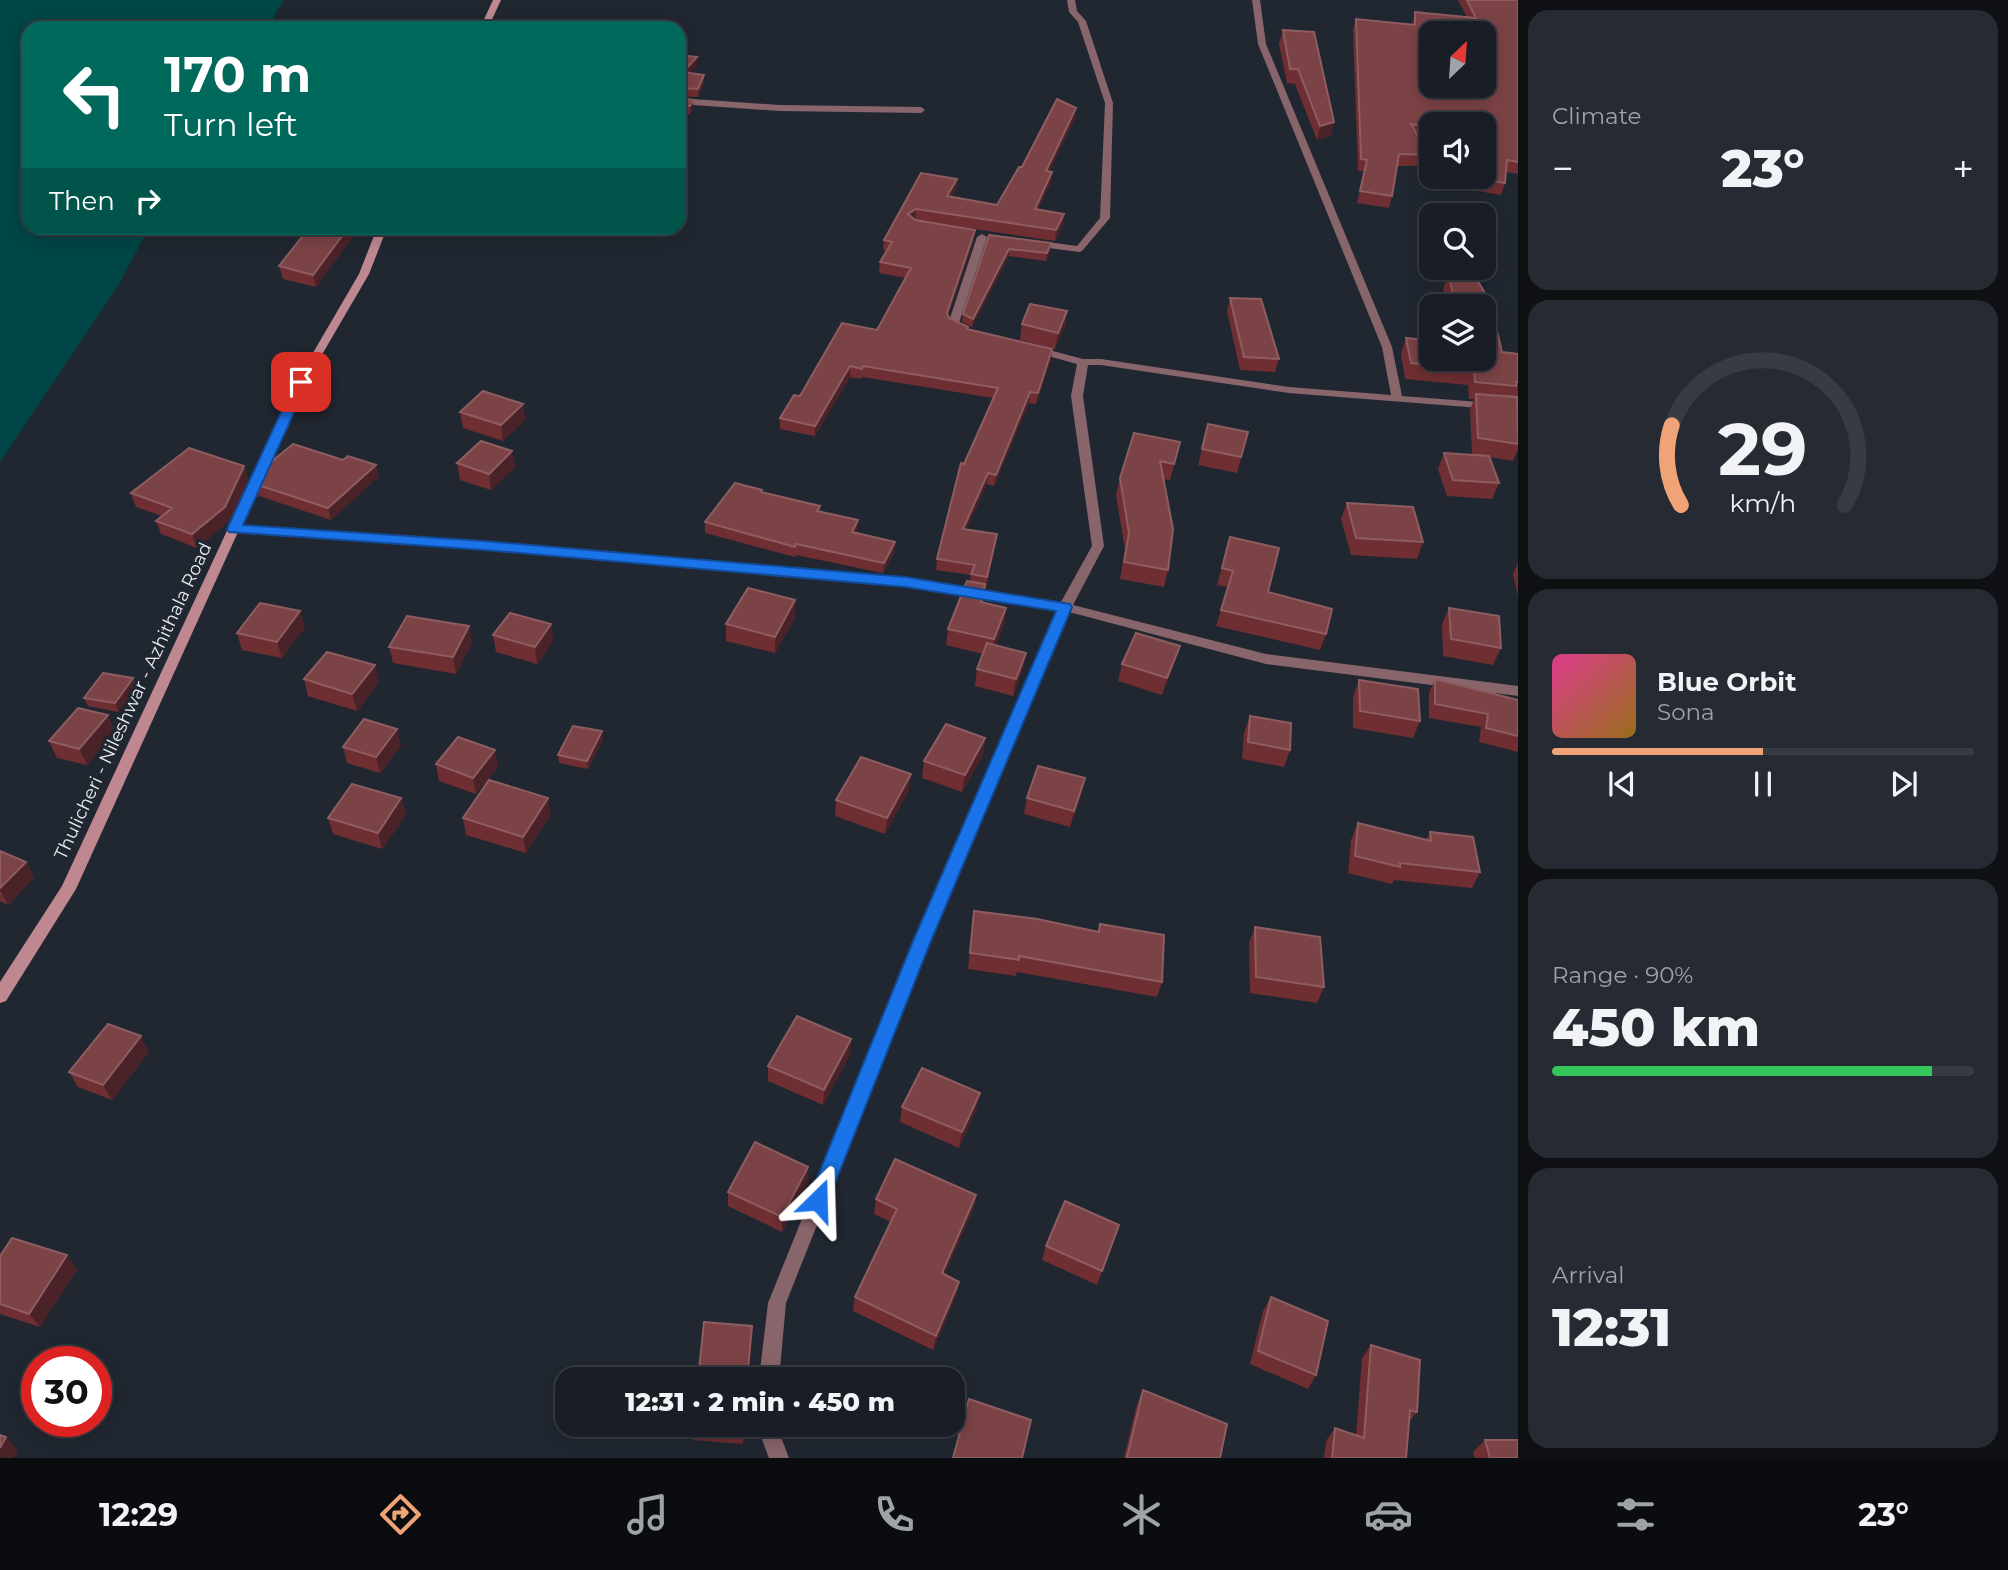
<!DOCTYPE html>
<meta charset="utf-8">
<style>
:root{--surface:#191d25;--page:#262a32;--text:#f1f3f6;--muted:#9fa2a7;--line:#373b42;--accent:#efa377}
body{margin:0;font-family:Montserrat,sans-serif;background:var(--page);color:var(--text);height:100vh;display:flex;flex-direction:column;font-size:26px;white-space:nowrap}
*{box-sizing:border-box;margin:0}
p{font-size:23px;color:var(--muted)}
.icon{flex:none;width:38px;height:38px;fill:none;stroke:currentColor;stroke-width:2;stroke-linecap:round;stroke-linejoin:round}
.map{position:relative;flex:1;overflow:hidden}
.details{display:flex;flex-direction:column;gap:10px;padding:10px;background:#0e1014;width:490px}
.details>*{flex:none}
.banner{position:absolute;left:21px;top:21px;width:665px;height:214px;border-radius:21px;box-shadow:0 4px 18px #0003,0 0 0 2px var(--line);background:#00695c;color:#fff;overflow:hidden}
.needle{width:46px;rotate:25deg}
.buttons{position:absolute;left:1419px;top:21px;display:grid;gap:14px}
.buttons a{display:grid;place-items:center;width:77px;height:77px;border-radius:14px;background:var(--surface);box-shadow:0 4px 18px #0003,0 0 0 2px var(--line);font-size:35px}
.speed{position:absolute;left:21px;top:1346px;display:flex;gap:14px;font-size:35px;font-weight:700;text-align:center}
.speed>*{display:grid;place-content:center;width:91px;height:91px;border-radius:50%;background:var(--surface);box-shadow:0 4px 18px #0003,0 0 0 2px var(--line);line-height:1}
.speed .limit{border:10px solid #d22;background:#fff;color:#111}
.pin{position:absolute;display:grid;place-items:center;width:60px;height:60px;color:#fff;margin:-30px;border-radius:14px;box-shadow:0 4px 10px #0006}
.me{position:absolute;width:77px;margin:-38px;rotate:22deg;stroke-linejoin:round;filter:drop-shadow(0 0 5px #0008)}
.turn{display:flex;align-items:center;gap:24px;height:147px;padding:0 28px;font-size:32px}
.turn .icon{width:91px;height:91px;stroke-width:2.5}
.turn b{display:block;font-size:49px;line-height:60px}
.then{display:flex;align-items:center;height:66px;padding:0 28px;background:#0003;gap:14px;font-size:26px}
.big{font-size:52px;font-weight:800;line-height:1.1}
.details .tile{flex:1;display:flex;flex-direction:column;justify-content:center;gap:10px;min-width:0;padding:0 24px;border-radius:21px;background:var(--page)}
.details .dial{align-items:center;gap:0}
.dial svg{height:182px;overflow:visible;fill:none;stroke:var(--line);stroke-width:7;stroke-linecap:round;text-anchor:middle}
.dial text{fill:var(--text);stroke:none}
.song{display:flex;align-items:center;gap:21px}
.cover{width:84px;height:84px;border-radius:10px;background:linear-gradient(135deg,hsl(330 70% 55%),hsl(40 70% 35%))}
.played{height:7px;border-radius:4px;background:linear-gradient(90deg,var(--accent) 50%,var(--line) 50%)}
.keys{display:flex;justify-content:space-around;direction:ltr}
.heat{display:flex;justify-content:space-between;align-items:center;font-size:38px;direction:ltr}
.charge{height:10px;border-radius:5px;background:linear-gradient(90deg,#34c759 90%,var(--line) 0)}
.trip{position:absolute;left:555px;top:1367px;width:410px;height:70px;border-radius:21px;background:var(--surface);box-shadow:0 4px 18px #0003,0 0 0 2px var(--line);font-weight:800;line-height:70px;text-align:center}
.tabs{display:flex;height:112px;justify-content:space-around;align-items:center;background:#0a0c0f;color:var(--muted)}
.tabs .icon{width:49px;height:49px}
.tabs .current{color:var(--accent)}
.tabs b{font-size:32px;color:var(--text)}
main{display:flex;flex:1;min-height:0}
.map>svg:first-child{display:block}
</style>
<main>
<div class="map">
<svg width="1518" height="1458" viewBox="0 0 1518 1458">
<rect width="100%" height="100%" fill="#212731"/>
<path fill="#004647" d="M0,0H284L267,28H28V228H149L118,286L0,462Z"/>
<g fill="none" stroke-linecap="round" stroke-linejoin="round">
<path fill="#88656a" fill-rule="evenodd" d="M1067,0H1075L1077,11L1086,21L1113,103L1110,218L1082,251L1079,252L1033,246L1028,243L1033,240L1077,246L1100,218L1105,103L1078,22L1069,12Z
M1252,0H1260L1266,44L1392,347L1402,396L1518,405V411L1289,393L1101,365H1088L1083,396L1104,546L1073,605L1266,654L1518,686V696L1266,664L1069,612L930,941L786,1303L779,1379H759L768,1303L914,941L1057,610L906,586L484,550L234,533L228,529L234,525L484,542L906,578L1061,602L1092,546L1071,396L1077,364L1030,351V347L1034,346L1083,359H1101L1289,387L1391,395L1382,347L1258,44Z
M679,98L780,105L921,107L925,110L921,113L780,111L679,104Z
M982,234L987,237L959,323L969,330L964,333L948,324L977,237Z
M756,1424H776L789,1458H769Z"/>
<path fill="#bf8890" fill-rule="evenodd" d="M493,0H501L488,28H480Z
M377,228H387L369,274L306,382L76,889L6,1001L0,1003V982L62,886L296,382L359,274Z"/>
</g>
<path fill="#6f2e32" d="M1458,0H1518V174L1506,172L1505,183L1501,195L1471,190L1472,177H1484V124H1432V139L1419,137L1429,155L1426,166H1397L1392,196L1389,208L1357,203L1364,171H1358L1353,29L1356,19L1412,24L1415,12L1467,17Z
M1283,30L1334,122L1330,136L1317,140L1295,84L1287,83L1279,44Z
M679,55L697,57V65L689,73L704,83L698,97L679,96Z
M679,98L693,100V108L690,114H685Z
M1075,118L1049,171L1051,182L1038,209L1063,224L1055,241L915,220L974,240L948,316L949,318L968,329L1052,349L1051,360L1036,404L1029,403L994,486L987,484L966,529L995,545L986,588H985L983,602L1006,608L1004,624L996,645L1026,653L1023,669L1013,696L975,686L977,669L983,654L946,645L948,629L970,582L971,575L936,570L937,559L964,464L993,398L863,377L861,379L850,377L815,436L780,429V418L800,396L877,330L906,278L879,273L880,262L887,251L883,250L884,240L921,173L957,179L956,189L951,197L997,205L1022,167Z
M309,228H359L316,287L283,279L279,266Z
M989,235L1050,251L1046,261L1009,256L972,327L962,322L963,314Z
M1448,274H1474L1490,302L1502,352L1518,354V382H1517H1518V450L1513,461L1489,457L1499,483L1492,499L1447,496L1438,469L1444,453L1474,455L1472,454L1470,410L1474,399H1469L1468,385L1405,379L1401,354L1406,338L1432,341V359H1484V306H1447L1443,289Z
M1230,298L1279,359L1275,372L1240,370L1227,311Z
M1067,311L1065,326L1055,349L1020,340L1022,324Z
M523,404L525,420L503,441L463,428L460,412Z
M1248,432L1237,473L1198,465L1202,449Z
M1180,442L1170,480L1163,479L1168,570L1164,587L1120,579L1125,550L1116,495L1120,478Z
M343,460L379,476L331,520L259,496L257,497L253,486L260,471Z
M457,463L515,467L491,490L460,480Z
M244,466L248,480L229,521L197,548L161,534L156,521L162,516L136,507L131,493Z
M762,490V492L820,506V512L858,520L856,533L895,542L894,553L883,573L796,555L795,557L705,533V522Z
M1347,503L1423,542L1417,559L1351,555L1341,519Z
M1230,537L1268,592L1326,634L1320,650L1216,626L1228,587L1217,585Z
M1518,563V596L1513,574Z
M1449,608L1501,648L1493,665L1443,656L1442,624Z
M795,617L775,653L726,641V624Z
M551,624L553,641L537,664L496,652L493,635Z
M305,627L282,658L242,650L237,633Z
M472,642L456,674L393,663L389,647Z
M1175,662L1162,695L1118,681L1122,664Z
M133,678L137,687L118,712L88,706L84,698Z
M304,679L379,682L357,711L308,696Z
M1435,679L1518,700V752L1479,742L1481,727L1429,718V693Z
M1359,680L1420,721L1413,738L1353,728V697Z
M1250,716L1290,750L1284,767L1242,759L1244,733Z
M397,729L401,746L380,773L347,763L343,747Z
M115,731L87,765L57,758L49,741Z
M985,738L983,755L962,792L922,778L924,761Z
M603,740L588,769L559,763L558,755Z
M436,764L498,767L476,794L439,781Z
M909,790L885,834L835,816L836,800Z
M1081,795L1070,827L1024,814L1027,798Z
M401,798L406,815L382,849L333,834L328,818Z
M551,814L526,853L466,835L463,818Z
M1358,823L1426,840L1430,832L1480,872L1472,888L1394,880L1392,884L1348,873L1351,840Z
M0,851L26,862L34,878L8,905L0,901Z
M974,911L1098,931L1100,924L1162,982L1157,997L1017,972L1016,976L968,969Z
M1255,927L1324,987L1317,1003L1250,993L1249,943Z
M851,1039L850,1055L823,1105L768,1081V1066Z
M149,1052L112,1100L78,1087L69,1072Z
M902,1107L977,1108L959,1148L900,1122Z
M808,1182L782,1232L728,1206V1192Z
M976,1195L973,1210L944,1275L959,1282L956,1296L933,1350L853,1311L855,1297L891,1222L874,1214L876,1199Z
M1119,1225L1097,1285L1042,1260L1046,1246Z
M67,1255L77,1270L40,1327L0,1314V1256Z
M1271,1297L1316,1375L1308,1389L1250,1364L1263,1311Z
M1371,1345L1417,1412L1409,1422L1406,1458H1324L1326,1441L1335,1428L1356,1436L1362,1358Z
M1143,1390L1220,1458H1124L1137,1404Z
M745,1424L743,1444L693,1440L692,1427Z
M1485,1440L1518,1458H1475L1473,1452Z"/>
<path fill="#4a2329" d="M697,57V65L683,80V72Z
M704,75V83L698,97V89Z
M693,100V108L690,114V106Z
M684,106L685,114L679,125V117Z
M1076,108L1075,118L1045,181L1046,171Z
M1334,122L1330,136L1317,140L1320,126Z
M1052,172L1051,182L1033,219L1035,209Z
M957,179L956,189L946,206L947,196Z
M916,209L915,219L908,224V214Z
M1064,214L1063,224L1055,241L1056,230Z
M348,228H359L316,287L313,275Z
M975,230L974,240L946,323L947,313Z
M1051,243L1050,251L1046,261L1047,253Z
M1009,249V256L972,327L973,319Z
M1067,311L1065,326L1055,349L1058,333Z
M1052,349L1051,360L1036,404L1038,393Z
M850,366V377L815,436V426Z
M1030,392L1029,403L994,486L996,475Z
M523,404L525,420L503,441L501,425Z
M512,451L515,467L491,490L489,474Z
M376,465L379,476L331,520L328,508Z
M244,466L248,480L229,521L197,548L192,534Z
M988,473L987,484L962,540L963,529Z
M255,484L259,496L257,497L253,486Z
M858,520L857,531L852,543V532Z
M997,534L995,545L986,588L987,577Z
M895,542L894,553L883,573L884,563Z
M795,600V617L775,653V637Z
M1006,608L1004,624L992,656L994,639Z
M300,611L305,627L282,658L277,642Z
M551,624L553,641L537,664L535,647Z
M469,626L472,642L456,674L453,657Z
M1180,646L1175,662L1162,695L1167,678Z
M1026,653L1023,669L1013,696L1016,679Z
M375,665L379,682L357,711L352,694Z
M133,678L137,687L118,712L115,703Z
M108,715L115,731L87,765L79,749Z
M397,729L401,746L380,773L376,757Z
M602,731L603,740L588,769L587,761Z
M985,738L983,755L962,792L965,775Z
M495,750L498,767L476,794L473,778Z
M911,774L909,790L885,834L887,818Z
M1085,778L1081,795L1070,827L1074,811Z
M401,798L406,815L382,849L378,833Z
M548,798L551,814L526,853L523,837Z
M26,862L34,878L8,905L0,890V888Z
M141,1036L149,1052L112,1100L103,1085Z
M851,1039L850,1055L823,1105L824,1090Z
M980,1093L977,1108L959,1148L962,1132Z
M808,1167V1182L782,1232V1217Z
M976,1195L973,1210L939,1287L942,1273Z
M67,1255L77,1270L40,1327L29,1314Z
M959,1282L956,1296L933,1350L936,1336Z
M752,1326V1340L749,1379H747Z
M6,1437L18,1450L13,1458H0V1448Z"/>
<path fill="#7c4346" stroke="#8d5d61" stroke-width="2" fill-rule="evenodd" d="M1467,0H1518V162L1507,160L1505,183L1475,178V177H1484V124H1432V127L1411,124L1429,155L1399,154L1392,196L1360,191L1367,160L1361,159L1356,19L1415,25V12L1476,18ZM1432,33H1484V86H1432Z
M578,21L620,28H568Z
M1283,30L1314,32L1334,122L1320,126L1298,69H1290Z
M679,55L697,57L683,72L704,75L698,89L679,88Z
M679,98L693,100L690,106H684L679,117Z
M1057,99L1076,108L1046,171L1052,172L1035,209L1064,214L1056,230L916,209L908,214L915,220L975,230L947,313L949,318L968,327L967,329L1052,349L1038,393L1030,392L996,475L988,473L963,529L997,534L987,577L971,574L975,565L937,559L961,463L964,464L998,388L863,366L862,369L850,366L815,426L780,418L794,395L800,396L842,323L877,330L911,268L880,262L892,242L884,240L921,173L957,179L947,196L997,205L1019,167H1022Z
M309,228H348L313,275L279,266Z
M989,235L1051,243L1047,253L1009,249L973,319L963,314Z
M1448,274H1474L1490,302L1502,352L1518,354V382H1516V386L1475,382L1474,369L1411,363L1406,338L1432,341V359H1484V306H1456Z
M1230,298L1261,299L1279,359L1244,357Z
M1030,304L1067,311L1058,333L1022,324Z
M483,391L523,404L501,425L460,412Z
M1476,394L1517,397L1518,444L1478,438Z
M1208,424L1248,432L1241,457L1202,449Z
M1134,433L1180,442L1174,464L1160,461L1173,529L1168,570L1124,562L1129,533L1120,478Z
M481,441L512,451L489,474L457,463Z
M293,444L343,460L348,456L376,465L328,508L255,484L253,486L260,471Z
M189,448L244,466L225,507L192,534L156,521L172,508L131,493Z
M1444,453L1489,456L1499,483L1453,480Z
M735,483L762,490L761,492L820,506L817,511L858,520L852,532L895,542L884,563L796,544L795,547L705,522Z
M1347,503L1413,507L1423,542L1356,538Z
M1230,537L1279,548L1268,592L1332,609L1326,634L1221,610L1233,571L1222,568Z
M967,581L985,584L981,602L1006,608L994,639L948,629Z
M748,588L795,600L775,637L726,624Z
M260,603L300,611L277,642L237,633Z
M1449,608L1499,616L1501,648L1451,639Z
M510,613L551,624L535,647L493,635Z
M407,616L469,626L453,657L389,647Z
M1136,633L1180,646L1167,678L1122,664Z
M987,643L1026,653L1016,679L977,669Z
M327,652L375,665L352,694L304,679Z
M103,673L133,678L115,703L84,698Z
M1435,679L1518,700V736L1486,728L1488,714L1435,704Z
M1359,680L1418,689L1420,721L1360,711Z
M78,708L108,715L79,749L49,741Z
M1250,716L1291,723L1290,750L1248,742Z
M364,719L397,729L376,757L343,747Z
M946,724L985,738L965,775L924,761Z
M573,726L602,731L587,761L558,755Z
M458,737L495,750L473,778L436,764Z
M861,757L911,774L887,818L836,800Z
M1038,766L1085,778L1074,811L1027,798Z
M489,780L548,798L523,837L463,818Z
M352,784L401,798L378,833L328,818Z
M1358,823L1431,841L1430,832L1473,837L1480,872L1400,863V867L1355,856Z
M0,851L26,862L0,888Z
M974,911L1037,919L1099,932L1100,924L1164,935L1162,982L1019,956V960L970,953Z
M1255,927L1320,937L1324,987L1256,977Z
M797,1016L851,1039L824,1090L768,1066Z
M108,1024L141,1036L103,1085L69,1072Z
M922,1068L980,1093L962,1132L902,1107Z
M755,1142L808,1167L782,1217L728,1192Z
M895,1159L976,1195L942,1273L959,1282L936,1336L855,1297L897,1209L876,1199Z
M1065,1201L1119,1225L1102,1271L1046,1246Z
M12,1238L67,1255L29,1314L0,1304V1256Z
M1271,1297L1328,1321L1316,1375L1258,1351Z
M704,1322L752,1326L747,1379H698Z
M1371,1345L1420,1360L1417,1412L1410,1410L1406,1458H1332L1335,1428L1364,1438Z
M1143,1390L1227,1424L1220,1458H1130L1127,1457Z
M969,1399L1031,1420L1022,1458H953Z
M693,1424H743L742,1431L692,1427Z
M0,1435L6,1437L0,1448Z
M1485,1440H1518V1458H1490Z"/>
<path fill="#1a73e8" stroke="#114b97" stroke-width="2" d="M301,379L308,382L243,525L484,541L906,577L1070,604L1072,607L931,941L826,1206L818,1209L811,1206L808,1200L913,941L1056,611L906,587L484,550L229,532L227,529L295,382Z"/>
<g text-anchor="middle" stroke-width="7" stroke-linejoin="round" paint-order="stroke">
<g font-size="18" fill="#e8ebf3" stroke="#212731">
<text transform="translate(133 701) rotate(-65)" y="6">Thulicheri - Nileshwar - Azhithala Road</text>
</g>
</g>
</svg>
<div class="buttons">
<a><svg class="needle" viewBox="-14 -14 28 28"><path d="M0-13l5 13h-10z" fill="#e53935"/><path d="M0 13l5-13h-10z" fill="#9fa2a7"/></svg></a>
<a><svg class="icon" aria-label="sound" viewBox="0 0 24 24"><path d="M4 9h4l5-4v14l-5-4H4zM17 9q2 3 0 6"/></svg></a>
<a><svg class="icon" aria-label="search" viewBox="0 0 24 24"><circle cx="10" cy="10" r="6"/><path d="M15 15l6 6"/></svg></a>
<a><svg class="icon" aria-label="layers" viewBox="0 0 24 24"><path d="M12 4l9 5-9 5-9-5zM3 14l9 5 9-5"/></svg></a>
</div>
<div class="speed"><div class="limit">30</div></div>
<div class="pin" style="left:301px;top:382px;background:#d93025"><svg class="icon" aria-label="arrive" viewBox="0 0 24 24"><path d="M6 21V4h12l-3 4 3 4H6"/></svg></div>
<svg class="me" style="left:818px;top:1200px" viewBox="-20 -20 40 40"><path d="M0-17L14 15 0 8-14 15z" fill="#1a73e8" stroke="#fff" stroke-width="4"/></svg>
<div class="trip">12:31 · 2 min · 450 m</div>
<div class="banner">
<div class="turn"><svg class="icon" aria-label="left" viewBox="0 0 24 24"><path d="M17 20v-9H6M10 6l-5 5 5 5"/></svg><div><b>170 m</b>Turn left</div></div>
<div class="then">Then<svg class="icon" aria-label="right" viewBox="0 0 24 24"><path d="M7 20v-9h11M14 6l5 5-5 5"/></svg></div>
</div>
</div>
<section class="details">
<div class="tile"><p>Climate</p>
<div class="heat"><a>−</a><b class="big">23°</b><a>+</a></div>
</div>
<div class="tile dial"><svg viewBox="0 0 100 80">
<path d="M14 69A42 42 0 1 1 86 69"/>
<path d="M14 69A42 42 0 0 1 10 34" stroke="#efa377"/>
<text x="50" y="56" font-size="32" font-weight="700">29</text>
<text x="50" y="72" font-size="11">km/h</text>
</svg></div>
<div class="tile">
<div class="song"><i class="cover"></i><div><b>Blue Orbit</b><p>Sona</p></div></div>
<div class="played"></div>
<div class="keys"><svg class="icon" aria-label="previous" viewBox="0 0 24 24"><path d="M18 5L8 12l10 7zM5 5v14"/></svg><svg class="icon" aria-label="pause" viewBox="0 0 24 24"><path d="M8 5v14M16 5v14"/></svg><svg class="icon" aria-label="next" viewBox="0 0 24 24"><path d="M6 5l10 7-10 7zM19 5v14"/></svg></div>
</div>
<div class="tile"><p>Range · 90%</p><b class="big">450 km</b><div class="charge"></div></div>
<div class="tile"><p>Arrival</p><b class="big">12:31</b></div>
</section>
</main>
<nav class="tabs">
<b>12:29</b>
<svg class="icon current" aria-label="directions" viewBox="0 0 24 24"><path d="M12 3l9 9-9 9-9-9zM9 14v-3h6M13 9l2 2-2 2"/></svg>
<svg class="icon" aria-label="music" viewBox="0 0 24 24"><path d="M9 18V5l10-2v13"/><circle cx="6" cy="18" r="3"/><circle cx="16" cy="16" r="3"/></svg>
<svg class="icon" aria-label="phone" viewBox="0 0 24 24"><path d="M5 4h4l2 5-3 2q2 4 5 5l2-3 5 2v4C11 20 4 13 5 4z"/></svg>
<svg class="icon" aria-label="climate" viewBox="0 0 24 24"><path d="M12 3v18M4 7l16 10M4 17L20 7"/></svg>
<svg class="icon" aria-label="car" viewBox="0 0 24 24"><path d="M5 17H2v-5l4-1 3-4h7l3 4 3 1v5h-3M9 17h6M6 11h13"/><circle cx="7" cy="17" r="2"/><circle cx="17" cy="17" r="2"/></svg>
<svg class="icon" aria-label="filters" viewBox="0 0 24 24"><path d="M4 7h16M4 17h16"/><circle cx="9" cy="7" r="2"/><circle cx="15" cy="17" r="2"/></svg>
<b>23°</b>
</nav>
